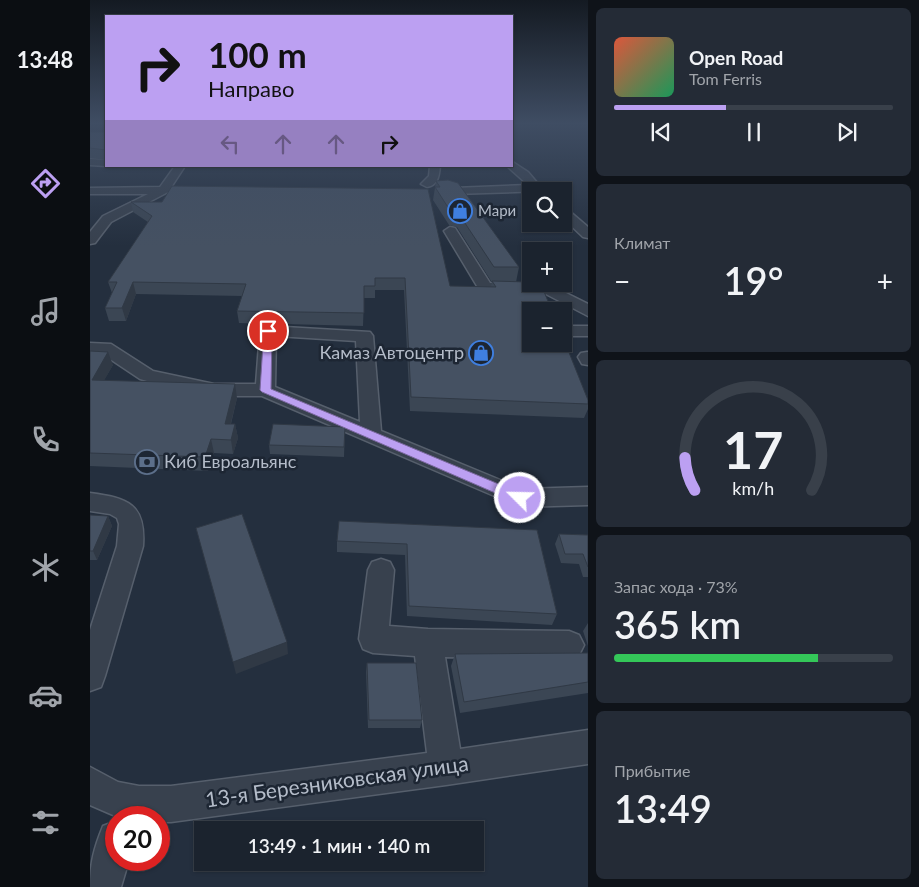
<!DOCTYPE html>
<html lang="ru">
<meta charset="utf-8">
<style>
:root{--surface:#1b232e;--page:#242b36;--text:#f1f3f6;--muted:#a0a4aa;--line:#39404a;--accent:#bca0f2}
body{margin:0;font-family:Lato,sans-serif;background:var(--page);color:var(--text);height:100vh;display:flex;flex-direction:column;font-size:19px;white-space:nowrap}
*{box-sizing:border-box;margin:0}
p{font-size:16px;color:var(--muted)}
.icon{flex:none;width:28px;height:28px;fill:none;stroke:currentColor;stroke-width:2;stroke-linecap:round;stroke-linejoin:round}
.map{position:relative;flex:1;overflow:hidden}
.side{display:flex;flex-direction:column;gap:8px;padding:8px;background:#0f1319;width:331px}
.side>*{flex:none}
.hud{position:absolute;left:15px;top:15px;width:408px;height:152px;border-radius:0px;box-shadow:0 1px 4px #0004,0 0 0 1px var(--line);background:#bca0f2;color:#111;overflow:hidden}
.tools{position:absolute;left:432px;top:182px;display:grid;gap:10px}
.tools a{display:grid;place-items:center;width:50px;height:50px;border-radius:0px;background:var(--surface);box-shadow:0 1px 4px #0004,0 0 0 1px var(--line);font-size:25px}
.speed{position:absolute;left:15px;top:806px;display:flex;gap:10px;font-size:25px;font-weight:700;text-align:center}
.speed>*{display:grid;place-content:center;width:65px;height:65px;border-radius:50%;background:var(--surface);box-shadow:0 1px 4px #0004,0 0 0 1px var(--line);line-height:1}
.speed .limit{border:8px solid #d22;background:#fff;color:#111}
.pin{position:absolute;display:grid;place-items:center;width:42px;height:42px;color:#fff;margin:-21px;border:2px solid #fff;border-radius:50%;box-shadow:0 1px 5px #0007}
.me{position:absolute;width:55px;margin:-28px;rotate:293deg;stroke-linejoin:round;filter:drop-shadow(0 0 4px #0008)}
.turn{display:flex;align-items:center;gap:18px;height:105px;padding:0 20px;font-size:22px}
.turn .icon{width:65px;height:65px;stroke-width:2.5}
.turn b{display:block;font-size:35px;line-height:42px}
.lanes{display:flex;align-items:center;height:48px;padding:0 20px;background:#0003;justify-content:center;gap:25px;direction:ltr}
.lanes .off{opacity:.35}
.big{font-size:38px;font-weight:600;line-height:1.1}
.side .card{flex:1;display:flex;flex-direction:column;justify-content:center;gap:8px;min-width:0;padding:0 18px;border-radius:8px;background:var(--page)}
.side .dial{align-items:center;gap:0}
.dial svg{height:130px;overflow:visible;fill:none;stroke:var(--line);stroke-width:7;stroke-linecap:round;text-anchor:middle}
.dial text{fill:var(--text);stroke:none}
.song{display:flex;align-items:center;gap:15px}
.cover{width:60px;height:60px;border-radius:8px;background:linear-gradient(135deg,hsl(10 70% 55%),hsl(150 70% 35%))}
.played{height:5px;border-radius:2px;background:linear-gradient(90deg,var(--accent) 40%,var(--line) 40%)}
.keys{display:flex;justify-content:space-around;direction:ltr}
.heat{display:flex;justify-content:space-between;align-items:center;font-size:28px;direction:ltr}
.charge{height:8px;border-radius:4px;background:linear-gradient(90deg,#34c759 73%,var(--line) 0)}
.trip{position:absolute;left:104px;top:821px;width:290px;height:50px;border-radius:0px;background:var(--surface);box-shadow:0 1px 4px #0004,0 0 0 1px var(--line);font-weight:600;line-height:50px;text-align:center}
main{display:flex;flex:1;min-height:0}
.menu{display:flex;flex-direction:column;width:90px;justify-content:space-around;align-items:center;background:#0b0e12;color:var(--muted)}
.menu .icon{width:35px;height:35px}
.menu .selected{color:var(--accent)}
.menu b{font-size:22px;color:var(--text)}
.map>svg:first-child{display:block}
</style>
<main>
<nav class="menu">
<b>13:48</b>
<svg class="icon selected" aria-label="directions" viewBox="0 0 24 24"><path d="M12 3l9 9-9 9-9-9zM9 14v-3h6M13 9l2 2-2 2"/></svg>
<svg class="icon" aria-label="music" viewBox="0 0 24 24"><path d="M9 18V5l10-2v13"/><circle cx="6" cy="18" r="3"/><circle cx="16" cy="16" r="3"/></svg>
<svg class="icon" aria-label="phone" viewBox="0 0 24 24"><path d="M5 4h4l2 5-3 2q2 4 5 5l2-3 5 2v4C11 20 4 13 5 4z"/></svg>
<svg class="icon" aria-label="climate" viewBox="0 0 24 24"><path d="M12 3v18M4 7l16 10M4 17L20 7"/></svg>
<svg class="icon" aria-label="car" viewBox="0 0 24 24"><path d="M5 17H2v-5l4-1 3-4h7l3 4 3 1v5h-3M9 17h6M6 11h13"/><circle cx="7" cy="17" r="2"/><circle cx="17" cy="17" r="2"/></svg>
<svg class="icon" aria-label="filters" viewBox="0 0 24 24"><path d="M4 7h16M4 17h16"/><circle cx="9" cy="7" r="2"/><circle cx="15" cy="17" r="2"/></svg>
</nav>
<div class="map">
<svg width="498" height="887" viewBox="0 0 498 887">
<rect width="100%" height="100%" fill="#242f3e"/>
<g fill="none" stroke-linecap="round" stroke-linejoin="round">
<defs>
<path id="minor" d="M0,159L16,160V166L0,165Z
M421,161L438,172L454,191L364,194L358,191L364,188L438,185L417,166H421Z
M85,166H95L78,192L21,222L5,243L0,244V232L13,216L58,194H0V188L70,187Z
M340,166H350C349,176 348,185 337,187L331,184L339,176Z
M474,209L478,210L498,227V238L493,237L474,219Z
M360,227L365,228L400,283L458,284L498,304V316L454,293L390,291L354,231Z
M178,326L280,332L283,336L291,431L432,489L498,487V505L430,507L172,396H124L57,381L50,379L11,353H0V343L21,344L63,371L124,384H166L170,331L172,327ZM186,336L266,341L270,422L185,387Z
M474,326H498V336H474Z
M497,352H498V365L492,364L488,357L491,353Z
M0,493C38,498 56,504 53,546L15,676L11,687L0,691V630L27,546L29,524L27,518L20,514L0,511Z
M291,559L300,562L304,570L299,626L338,629L479,631L489,635L494,645L489,655L479,659L355,657L370,749L498,730V764L356,785L81,822H69V818H30L0,805V767L28,782L49,786H81L337,753L325,656L283,653L273,649L269,639L278,570L282,562Z
M26,821V860H39L31,887H0C0,863 4,848 13,826Z"/>
</defs>
<use href="#minor" stroke="#565f6c" stroke-width="3"/>
<use href="#minor" fill="#38414e" fill-rule="evenodd"/>
</g>
<path fill="#3b4654" d="M0,132H16V160L0,158Z
M346,181L429,267L426,282L498,400V409L494,418L320,411L314,290H285V298H274L273,326L149,323L147,311L152,296L46,294L36,321H19L15,308L22,293L18,282L58,222L43,212L41,202L360,286L401,287L402,281H401L367,227L359,225L343,200Z
M0,351L23,365L14,380L147,398L141,424H145L148,438L143,454L124,453L118,471L0,466Z
M255,427L254,457L180,454L179,445Z
M0,515L18,516L22,526L7,560H0Z
M447,530L467,614L462,625L317,616L315,555L247,552V541Z
M469,534L498,535V577H493L489,564L471,563L465,544Z
M498,623V646L493,631Z
M498,653V693L370,713L361,666L365,654Z
M277,663L332,720L330,728H278L276,672Z"/>
<path fill="#303945" d="M43,282L46,294L36,321L32,308Z
M18,352L23,365L7,393L2,380Z
M145,384L147,398L137,438L135,424Z
M145,424L148,438L143,454L141,440Z
M121,439L124,453L118,471L115,457Z
M18,516L22,526L7,560L3,551Z
M197,642L198,654L146,674L143,662Z"/>
<path fill="#455162" stroke="#303945" d="M0,132H16V150L0,148Z
M358,180L368,183L429,267H404L369,214L361,212L345,187H350L346,181Z
M82,186L338,189L360,286L406,287L402,281L438,282L443,288L453,289L462,311H441V344H474V340L498,400V404L321,397L315,278H285V286H274V313L147,311L156,284L43,282L32,308H15L27,282H18L62,216L41,202H72Z
M0,351L18,352L2,380L145,384L135,424H145L141,440L121,439L115,457L0,453Z
M183,424L255,427L254,447L179,445Z
M152,514L197,642L143,662L106,528Z
M0,515L18,516L3,551H0Z
M249,521L447,530L467,614L319,606L317,544L247,541Z
M469,534L498,535V567L493,554H475Z
M498,653V682L374,702L365,654Z
M277,663H326L332,720H279Z"/>
<linearGradient id="sky" x2="0" y2="1"><stop stop-color="#141a22"/><stop offset="0.5" stop-color="#3f4d63"/><stop offset="1" stop-color="#3f4d63" stop-opacity="0"/></linearGradient>
<rect width="498" height="246" fill="url(#sky)"/>
<path fill="#bca0f2" stroke="#7a689d" d="M174,329H181L182,331L181,389L435,495L437,498L435,502H426L172,392L170,390Z"/>
<defs>
<symbol id="shop-ring" viewBox="-11 -11 22 22"><circle r="9.5" fill="#1d2633" stroke="#3f7fe0" stroke-width="1.5"/><path d="M-5-2.5h2.3a2.7 3.5 0 0 1 5.4 0H5L5.5 6h-11ZM-1.5-2.5h3a1.5 2.3 0 0 0-3 0Z" fill="#3f7fe0"/></symbol>
<symbol id="bank-ring" viewBox="-11 -11 22 22"><circle r="9.5" fill="#1d2633" stroke="#5c6f8a" stroke-width="1.5"/><path d="M-6-4H6V4H-6ZM0-2.3a2.3 2.3 0 1 0 0 4.6a2.3 2.3 0 1 0 0-4.6Z" fill="#5c6f8a"/></symbol>
</defs>
<g fill-rule="evenodd">
<use href="#shop-ring" x="356" y="197" width="28" height="28"/>
<use href="#shop-ring" x="377" y="339" width="28" height="28"/>
<use href="#bank-ring" x="43" y="448" width="28" height="28"/>
</g>
<g text-anchor="middle" stroke-width="5" stroke-linejoin="round" paint-order="stroke">
<g font-size="15" fill="#b4bcc9" stroke="#1d2633" text-anchor="start">
<text x="388" y="216">Мари</text>
</g>
<g font-size="18" fill="#b4bcc9" stroke="#1d2633" text-anchor="end">
<text x="374" y="359">Камаз Автоцентр</text>
<text x="74" y="468" text-anchor="start">Киб Евроальянс</text>
</g>
<g font-size="21" fill="#b4bcc9" stroke="#1d2633">
<text transform="translate(247 782) rotate(-8)" y="7">13-я Березниковская улица</text>
</g>
</g>
</svg>
<div class="tools">
<a><svg class="icon" aria-label="search" viewBox="0 0 24 24"><circle cx="10" cy="10" r="6"/><path d="M15 15l6 6"/></svg></a>
<a>+</a>
<a>−</a>
</div>
<div class="speed"><div class="limit">20</div></div>
<div class="pin" style="left:178px;top:331px;background:#d93025"><svg class="icon" aria-label="arrive" viewBox="0 0 24 24"><path d="M6 21V4h12l-3 4 3 4H6"/></svg></div>
<svg class="me" style="left:430px;top:498px" viewBox="-20 -20 40 40"><circle r="17" fill="#bca0f2" stroke="#fff" stroke-width="3"/><path d="M0-11L8 9 0 5-8 9z" fill="#fff"/></svg>
<div class="trip">13:49 · 1 мин · 140 m</div>
<div class="hud">
<div class="turn"><svg class="icon" aria-label="right" viewBox="0 0 24 24"><path d="M7 20v-9h11M14 6l5 5-5 5"/></svg><div><b>100 m</b>Направо</div></div>
<div class="lanes"><svg class="icon off" aria-label="left" viewBox="0 0 24 24"><path d="M17 20v-9H6M10 6l-5 5 5 5"/></svg><svg class="icon off" aria-label="ahead" viewBox="0 0 24 24"><path d="M12 20V5M6 11l6-6 6 6"/></svg><svg class="icon off" aria-label="ahead" viewBox="0 0 24 24"><path d="M12 20V5M6 11l6-6 6 6"/></svg><svg class="icon" aria-label="right" viewBox="0 0 24 24"><path d="M7 20v-9h11M14 6l5 5-5 5"/></svg></div>
</div>
</div>
<section class="side">
<div class="card">
<div class="song"><i class="cover"></i><div><b>Open Road</b><p>Tom Ferris</p></div></div>
<div class="played"></div>
<div class="keys"><svg class="icon" aria-label="previous" viewBox="0 0 24 24"><path d="M18 5L8 12l10 7zM5 5v14"/></svg><svg class="icon" aria-label="pause" viewBox="0 0 24 24"><path d="M8 5v14M16 5v14"/></svg><svg class="icon" aria-label="next" viewBox="0 0 24 24"><path d="M6 5l10 7-10 7zM19 5v14"/></svg></div>
</div>
<div class="card"><p>Климат</p>
<div class="heat"><a>−</a><b class="big">19°</b><a>+</a></div>
</div>
<div class="card dial"><svg viewBox="0 0 100 80">
<path d="M14 69A42 42 0 1 1 86 69"/>
<path d="M14 69A42 42 0 0 1 8 49" stroke="#bca0f2"/>
<text x="50" y="56" font-size="32" font-weight="700">17</text>
<text x="50" y="72" font-size="11">km/h</text>
</svg></div>
<div class="card"><p>Запас хода · 73%</p><b class="big">365 km</b><div class="charge"></div></div>
<div class="card"><p>Прибытие</p><b class="big">13:49</b></div>
</section>
</main>
